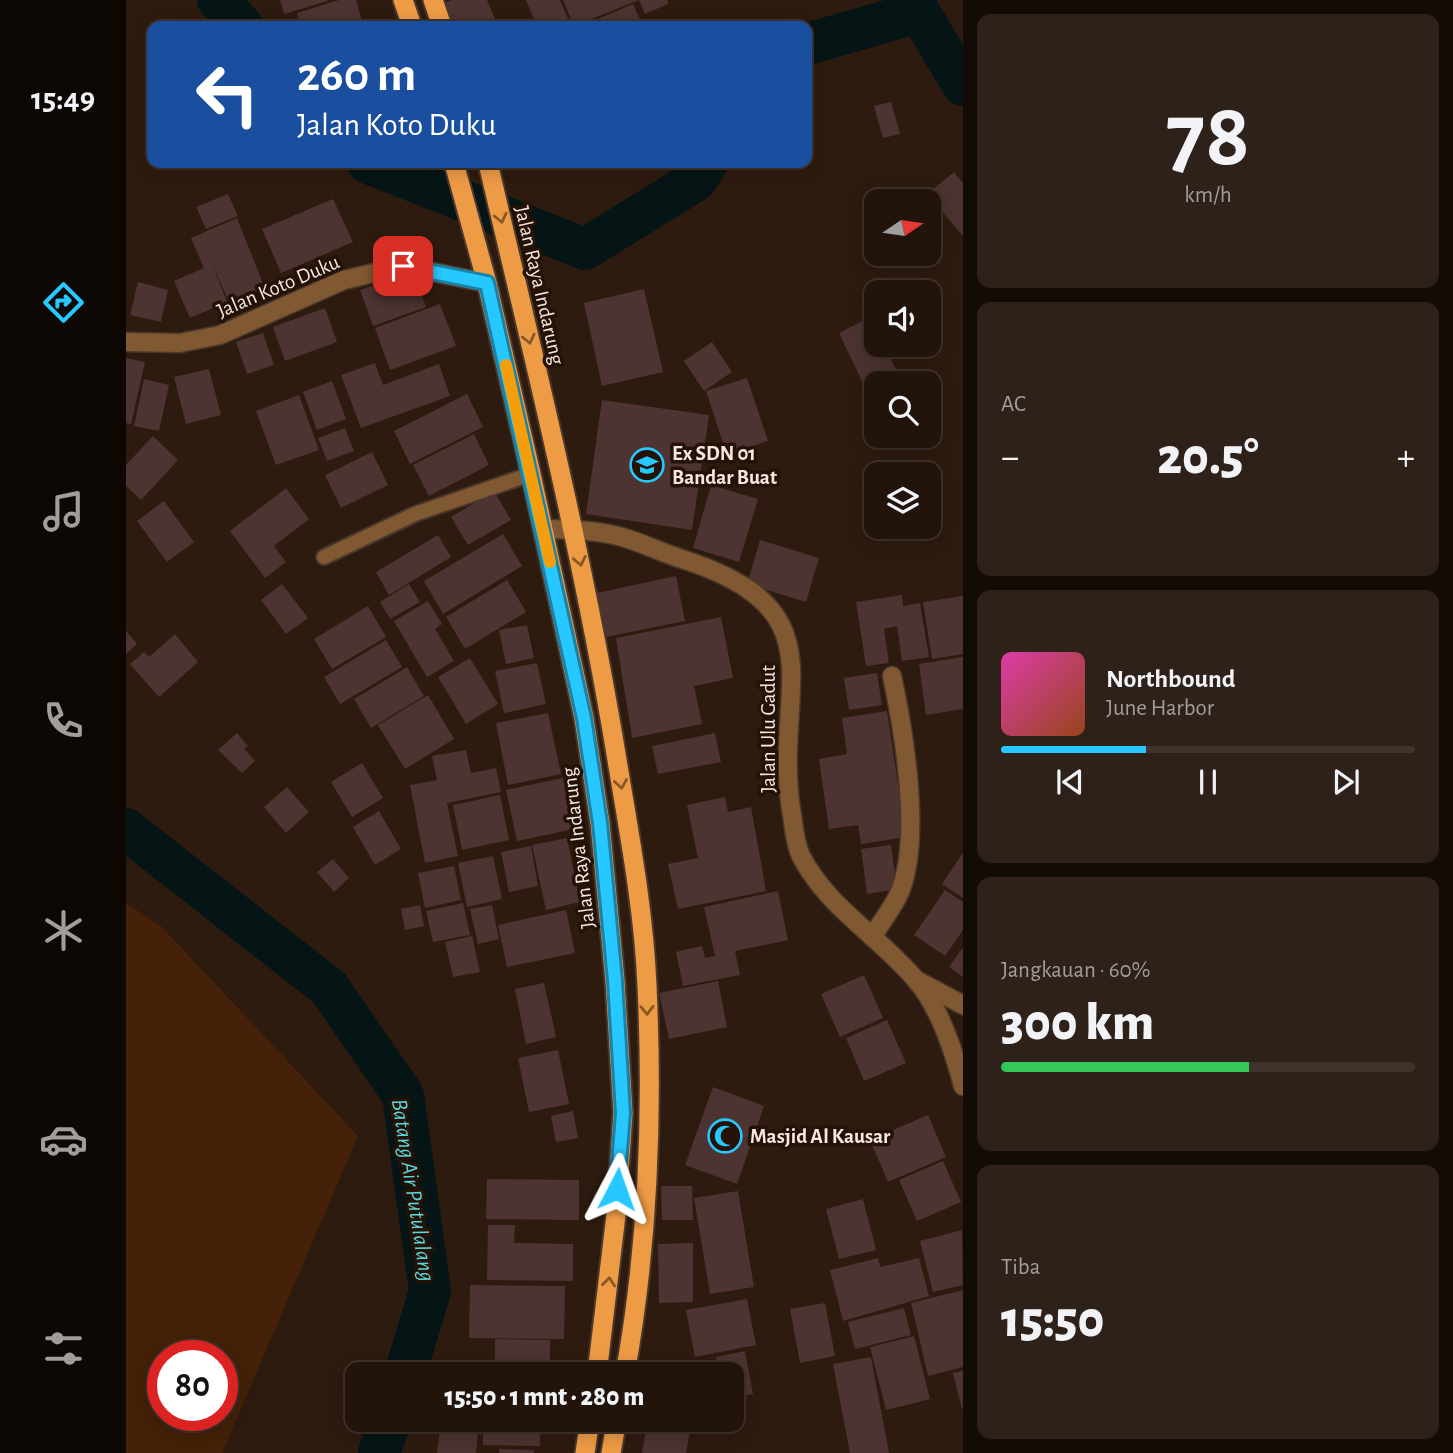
<!DOCTYPE html>
<html lang="id">
<meta charset="utf-8">
<style>
:root{--surface:#22140b;--page:#2e2119;--text:#f1f3f6;--muted:#a29e9d;--line:#3f332c;--accent:#27c8ff}
body{margin:0;font-family:"Alegreya Sans",sans-serif;background:var(--page);color:var(--text);height:100vh;display:flex;flex-direction:column;font-size:26px;white-space:nowrap}
*{box-sizing:border-box;margin:0}
p{font-size:23px;color:var(--muted)}
.icon{flex:none;width:38px;height:38px;fill:none;stroke:currentColor;stroke-width:2;stroke-linecap:round;stroke-linejoin:round}
.map{position:relative;flex:1;overflow:hidden}
.side{display:flex;flex-direction:column;gap:14px;padding:14px;background:#130b06;width:490px}
.side>*{flex:none}
.hud{position:absolute;left:21px;top:21px;width:665px;height:147px;border-radius:14px;box-shadow:0 4px 18px #0003,0 0 0 2px var(--line);background:#1a4fa0;color:#fff;overflow:hidden}
.needle{width:46px;rotate:77deg}
.tools{position:absolute;left:738px;top:189px;display:grid;gap:14px}
.tools a{display:grid;place-items:center;width:77px;height:77px;border-radius:14px;background:var(--surface);box-shadow:0 4px 18px #0003,0 0 0 2px var(--line);font-size:35px}
.speed{position:absolute;left:21px;top:1340px;display:flex;gap:14px;font-size:35px;font-weight:700;text-align:center}
.speed>*{display:grid;place-content:center;width:91px;height:91px;border-radius:50%;background:var(--surface);box-shadow:0 4px 18px #0003,0 0 0 2px var(--line);line-height:1}
.speed .limit{border:10px solid #d22;background:#fff;color:#111}
.pin{position:absolute;display:grid;place-items:center;width:60px;height:60px;color:#fff;margin:-30px;border-radius:14px;box-shadow:0 4px 10px #0006}
.me{position:absolute;width:77px;margin:-38px;rotate:4deg;stroke-linejoin:round;filter:drop-shadow(0 0 5px #0008)}
.turn{display:flex;align-items:center;gap:24px;height:147px;padding:0 35px;font-size:32px}
.turn .icon{width:91px;height:91px;stroke-width:2.5}
.turn b{display:block;font-size:49px;line-height:60px}
.big{font-size:52px;font-weight:800;line-height:1.1}
.side .widget{flex:1;display:flex;flex-direction:column;justify-content:center;gap:10px;min-width:0;padding:0 24px;border-radius:14px;background:var(--page)}
.side .dial{align-items:center;gap:0}
.dial b{font-size:91px;line-height:1}
.song{display:flex;align-items:center;gap:21px}
.cover{width:84px;height:84px;border-radius:10px;background:linear-gradient(135deg,hsl(320 70% 55%),hsl(20 70% 35%))}
.played{height:7px;border-radius:4px;background:linear-gradient(90deg,var(--accent) 35%,var(--line) 35%)}
.keys{display:flex;justify-content:space-around;direction:ltr}
.heat{display:flex;justify-content:space-between;align-items:center;font-size:38px;direction:ltr}
.charge{height:10px;border-radius:5px;background:linear-gradient(90deg,#34c759 60%,var(--line) 0)}
.trip{position:absolute;left:219px;top:1362px;width:399px;height:70px;border-radius:14px;background:var(--surface);box-shadow:0 4px 18px #0003,0 0 0 2px var(--line);font-weight:800;line-height:70px;text-align:center}
main{display:flex;flex:1;min-height:0}
.dock{display:flex;flex-direction:column;width:126px;justify-content:space-around;align-items:center;background:#0e0804;color:var(--muted)}
.dock .icon{width:49px;height:49px}
.dock .active{color:var(--accent)}
.dock b{font-size:32px;color:var(--text)}
.map>svg:first-child{display:block}
</style>
<main>
<nav class="dock">
<b>15:49</b>
<svg class="icon active" aria-label="directions" viewBox="0 0 24 24"><path d="M12 3l9 9-9 9-9-9zM9 14v-3h6M13 9l2 2-2 2"/></svg>
<svg class="icon" aria-label="music" viewBox="0 0 24 24"><path d="M9 18V5l10-2v13"/><circle cx="6" cy="18" r="3"/><circle cx="16" cy="16" r="3"/></svg>
<svg class="icon" aria-label="phone" viewBox="0 0 24 24"><path d="M5 4h4l2 5-3 2q2 4 5 5l2-3 5 2v4C11 20 4 13 5 4z"/></svg>
<svg class="icon" aria-label="climate" viewBox="0 0 24 24"><path d="M12 3v18M4 7l16 10M4 17L20 7"/></svg>
<svg class="icon" aria-label="car" viewBox="0 0 24 24"><path d="M5 17H2v-5l4-1 3-4h7l3 4 3 1v5h-3M9 17h6M6 11h13"/><circle cx="7" cy="17" r="2"/><circle cx="17" cy="17" r="2"/></svg>
<svg class="icon" aria-label="filters" viewBox="0 0 24 24"><path d="M4 7h16M4 17h16"/><circle cx="9" cy="7" r="2"/><circle cx="15" cy="17" r="2"/></svg>
</nav>
<div class="map">
<svg width="837" height="1453" viewBox="0 0 837 1453">
<rect width="100%" height="100%" fill="#2e1b0f"/>
<path fill="#442108" fill-rule="evenodd" d="M0,903L36,927L232,1136L96,1453H0ZM37,1356H96V1416H37Z"/>
<g fill="none" stroke-linecap="round" stroke-linejoin="round">
<path stroke="#051516" stroke-width="42" d="M92,0L116,26
M681,44L793,12L837,85
M242,163L459,249L569,181L581,163
M0,829L203,988L277,1095L304,1291L279,1374
M253,1453L265,1419"/>
</g>
<path fill="#4d3331" d="M154,0H201V1L158,14Z
M213,0H230L237,25L175,26L171,13Z
M326,0H361L372,26H328L318,3Z
M400,0H434L445,26H411Z
M437,0H541L542,4L519,14L513,0L448,26Z
M507,4L517,26H455Z
M765,102L774,134L757,138L748,106Z
M828,172L837,183V236L801,194Z
M102,194L112,216L80,229L70,207Z
M207,199L227,242L155,273L136,229Z
M111,218L138,286L103,302L86,264L101,302L64,318L48,281L78,268L65,238Z
M287,271L300,307L247,326L234,290Z
M12,282L42,290L35,322L4,315Z
M518,289L537,372L476,386L458,303Z
M314,304L330,346L264,370L249,328Z
M199,308L211,342L159,361L147,327Z
M744,317L751,330V345H758L770,370L738,385L713,333Z
M137,333L148,365L121,374L110,342Z
M586,342L606,372L578,391L558,361Z
M0,358L19,362L5,424L0,423Z
M249,363L257,385L313,364L324,396L235,428L215,375Z
M83,369L95,415L60,424L48,377Z
M771,373L776,383H751V408L741,387Z
M621,378L642,441L601,455L580,391Z
M18,379L43,385L33,431L8,426Z
M206,381L220,419L191,430L177,392Z
M341,394L357,427L284,464L268,431Z
M173,395L193,450L150,465L130,411Z
M476,400L583,415L566,530L460,514Z
M219,428L228,451L201,461L192,438Z
M348,434L363,465L303,496L287,465Z
M27,436L52,460L15,500L0,486V465Z
M246,452L262,485L215,508L199,475Z
M585,485L632,499L613,562L567,548Z
M160,488L183,519L148,546L160,562L139,578L104,531Z
M368,491L385,520L342,545L325,517Z
M38,501L68,542L41,562L11,521Z
M377,534L396,566L317,614L298,581Z
M312,535L325,557L263,595L250,572Z
M634,540L693,558L680,602L621,584Z
M550,576L559,621L480,637L471,593Z
M381,580L400,612L339,649L320,617Z
M156,584L182,618L160,634L135,600Z
M283,584L294,602L264,619L254,602Z
M776,595L777,606L794,603L803,657L776,661L771,626L758,629L763,663L740,666L730,602Z
M837,596V654L806,659L797,602Z
M302,601L316,624L309,629L328,661L301,677L268,621Z
M242,606L260,637L206,669L188,639Z
M595,617L607,678L568,686L576,724L506,738L490,638Z
M401,625L408,658L380,664L373,630Z
M0,631L11,644L0,654Z
M49,634L72,662L33,697L4,664L18,652L23,657Z
M260,640L276,667L214,704L198,677Z
M837,657V709L800,715L793,664Z
M344,658L372,704L340,724L312,677Z
M411,663L420,704L378,713L369,671Z
M281,667L298,696L245,728L228,699Z
M751,673L756,705L723,710L718,678Z
M302,695L328,739L279,769L252,725Z
M761,711L780,837L735,844L732,825L703,829L693,759L721,754L716,718Z
M422,713L435,774L382,785L370,723Z
M111,733L122,746L118,749L129,761L116,773L92,750Z
M589,733L595,762L532,774L526,746Z
M340,750L345,773L370,768L375,792L321,803L332,856L299,863L284,785L311,780L306,756Z
M236,763L257,798L226,817L205,782Z
M437,778L448,829L391,841L380,790Z
M161,787L183,812L160,833L138,807Z
M374,795L383,840L336,850L327,805Z
M599,797L602,812L625,807L640,891L552,909L542,864L572,858L561,805Z
M253,811L275,849L249,865L227,827Z
M441,838L454,902L420,910L406,845Z
M765,845L771,889L741,894L735,849Z
M405,846L412,886L383,892L375,852Z
M837,853V898L816,884Z
M367,856L376,899L341,907L332,863Z
M207,859L223,878L208,892L191,872Z
M328,866L335,900L299,908L292,873Z
M819,890L837,902V930L819,956L788,935Z
M652,891L662,940L609,951L614,975L557,986L550,952L576,946L579,958L589,956L578,907Z
M337,903L344,935L307,942L300,911Z
M294,905L298,926L279,930L275,909Z
M366,905L373,939L352,944L344,909Z
M440,910L449,953L381,967L372,925Z
M346,936L354,972L327,977L319,942Z
M837,947V977L823,967Z
M738,975L757,1018L714,1037L695,994Z
M592,981L601,1027L543,1039L533,993Z
M418,983L430,1037L400,1044L389,989Z
M761,1020L780,1063L738,1081L720,1038Z
M432,1050L443,1104L403,1112L392,1058Z
M587,1087L638,1106L611,1184L559,1165Z
M447,1111L452,1138L430,1142L425,1116Z
M802,1115L820,1157L762,1182L744,1140Z
M817,1161L835,1202L791,1221L773,1180Z
M361,1179L453,1180V1220L360,1219Z
M535,1186H566L567,1220H536Z
M612,1191L628,1287L584,1294L568,1198Z
M737,1199L750,1250L713,1259L700,1209Z
M362,1225H389L388,1243L447,1244V1281L361,1280Z
M836,1230L837,1285L807,1292L794,1241Z
M567,1243V1302L533,1303L532,1244Z
M752,1258L754,1267L793,1258L803,1296L717,1321L704,1270Z
M344,1285L439,1286L438,1339L343,1338Z
M837,1290V1367L802,1376L785,1303Z
M621,1299L630,1345L569,1357L560,1310Z
M699,1303L709,1356L674,1363L664,1309Z
M778,1308L785,1335L729,1349L722,1322Z
M788,1336L804,1399L760,1410L744,1347Z
M369,1339L424,1340V1374H369Z
M619,1351L627,1394L606,1398V1374H593L590,1357Z
M745,1357L763,1453H724L707,1364Z
M837,1371V1409H836L827,1373Z
M359,1419H412V1423L359,1422Z
M522,1419H566L560,1453H516Z
M357,1426L414,1427V1446L357,1445Z
M314,1427L352,1433L350,1453H311Z
M373,1449L408,1450V1453H373Z"/>
<g fill="none" stroke-linecap="round" stroke-linejoin="round">
<defs>
<path id="service" d="M198,557L289,514L405,474"/>
<path id="minor" d="M0,342L54,343L94,335L218,280L277,266L361,283
M746,937C754,924 765,910 772,896C797,843 778,732 766,676
M792,981L837,1005"/>
<path id="tertiary" d="M417,529C443,529 471,530 496,537C517,543 536,553 556,559C717,611 647,686 665,809C668,824 668,842 675,856C701,907 754,937 790,980C814,1007 828,1052 837,1086"/>
<path id="trunk" d="M277,0L286,26
M307,0L316,26
M328,163L361,283L405,474L458,718L474,823L489,981L497,1113L490,1215L471,1374
M362,163C409,363 459,563 492,766C504,838 518,913 521,986C527,1114 522,1247 499,1374
M459,1453L464,1419
M485,1453L491,1419"/>
</defs>
<use href="#service" stroke="#4a382c" stroke-width="18"/>
<use href="#minor" stroke="#4a382c" stroke-width="21"/>
<use href="#tertiary" stroke="#4a382c" stroke-width="21"/>
<use href="#trunk" stroke="#4a382c" stroke-width="23"/>
<use href="#service" stroke="#805831" stroke-width="14"/>
<use href="#minor" stroke="#805831" stroke-width="18"/>
<use href="#tertiary" stroke="#805831" stroke-width="18"/>
<use href="#trunk" stroke="#ee9b46" stroke-width="19"/>
</g>
<defs><path id="oneway-chevron" d="M-2-3.5L2.5 0L-2 3.5" fill="none" stroke-width="1.6" stroke-linecap="round" stroke-linejoin="round" transform="scale(1.75)"/></defs>
<g stroke="#895626">
<use href="#oneway-chevron" transform="translate(375 218) rotate(77)"/>
<use href="#oneway-chevron" transform="translate(403 339) rotate(77)"/>
<use href="#oneway-chevron" transform="translate(454 561) rotate(79)"/>
<use href="#oneway-chevron" transform="translate(495 784) rotate(81)"/>
<use href="#oneway-chevron" transform="translate(521 1010) rotate(89)"/>
<use href="#oneway-chevron" transform="translate(483 1282) rotate(-84)"/>
</g>
<g fill="none" stroke-linecap="round" stroke-linejoin="round">
<defs>
<path id="route" d="M277,266L361,283L458,718L474,823L489,981L497,1113L491,1189"/>
</defs>
<use href="#route" stroke="#1982a6" stroke-width="18"/>
<use href="#route" stroke="#27c8ff" stroke-width="12"/>
<path stroke="#f59e0b" stroke-width="12" d="M380,365L424,562"/>
</g>
<defs>
<symbol id="school-ring" viewBox="-11 -11 22 22"><circle r="9.5" fill="#241206" stroke="#27c8ff" stroke-width="1.5"/><path d="M0-5L7-2L0 1L-7-2ZM-4 1L0 2.5L4 1V4Q0 6-4 4Z" fill="#27c8ff"/></symbol>
<symbol id="mosque-ring" viewBox="-11 -11 22 22"><circle r="9.5" fill="#241206" stroke="#27c8ff" stroke-width="1.5"/><path d="M3.5-4.9A6 6 0 1 0 3.5 4.9A5 5 0 1 1 3.5-4.9Z" fill="#27c8ff"/></symbol>
</defs>
<g fill-rule="evenodd">
<use href="#school-ring" x="502" y="446" width="38" height="38"/>
<use href="#mosque-ring" x="580" y="1117" width="38" height="38"/>
</g>
<g text-anchor="middle" stroke-width="7" stroke-linejoin="round" paint-order="stroke">
<g font-size="21" fill="#f6e8e0" stroke="#241206">
<text transform="translate(414 285) rotate(77)" y="7">Jalan Raya Indarung</text>
<text transform="translate(152 286) rotate(-23)" y="7">Jalan Koto Duku</text>
<text transform="translate(642 729) rotate(-90)" y="7">Jalan Ulu Gadut</text>
<text transform="translate(452 848) rotate(-97)" y="7">Jalan Raya Indarung</text>
</g>
<g font-size="21" font-weight="bold" fill="#f6e8e0" stroke="#241206" text-anchor="start">
<text x="546" y="460">Ex SDN 01<tspan x="546" dy="24">Bandar Buat</tspan></text>
<text x="624" y="1143">Masjid Al Kausar</text>
</g>
<g font-size="23" font-style="italic" fill="#59d7de" stroke="#241206">
<text transform="translate(288 1190) rotate(81)" y="8">Batang Air Putulalang</text>
</g>
</g>
</svg>
<div class="tools">
<a><svg class="needle" viewBox="-14 -14 28 28"><path d="M0-13l5 13h-10z" fill="#e53935"/><path d="M0 13l5-13h-10z" fill="#a29e9d"/></svg></a>
<a><svg class="icon" aria-label="sound" viewBox="0 0 24 24"><path d="M4 9h4l5-4v14l-5-4H4zM17 9q2 3 0 6"/></svg></a>
<a><svg class="icon" aria-label="search" viewBox="0 0 24 24"><circle cx="10" cy="10" r="6"/><path d="M15 15l6 6"/></svg></a>
<a><svg class="icon" aria-label="layers" viewBox="0 0 24 24"><path d="M12 4l9 5-9 5-9-5zM3 14l9 5 9-5"/></svg></a>
</div>
<div class="speed"><div class="limit">80</div></div>
<div class="pin" style="left:277px;top:266px;background:#d93025"><svg class="icon" aria-label="arrive" viewBox="0 0 24 24"><path d="M6 21V4h12l-3 4 3 4H6"/></svg></div>
<svg class="me" style="left:491px;top:1189px" viewBox="-20 -20 40 40"><path d="M0-17L14 15 0 8-14 15z" fill="#27c8ff" stroke="#fff" stroke-width="4"/></svg>
<div class="trip">15:50 · 1 mnt · 280 m</div>
<div class="hud">
<div class="turn"><svg class="icon" aria-label="left" viewBox="0 0 24 24"><path d="M17 20v-9H6M10 6l-5 5 5 5"/></svg><div><b>260 m</b>Jalan Koto Duku</div></div>
</div>
</div>
<section class="side">
<div class="widget dial"><b>78</b><p>km/h</p></div>
<div class="widget"><p>AC</p>
<div class="heat"><a>−</a><b class="big">20.5°</b><a>+</a></div>
</div>
<div class="widget">
<div class="song"><i class="cover"></i><div><b>Northbound</b><p>June Harbor</p></div></div>
<div class="played"></div>
<div class="keys"><svg class="icon" aria-label="previous" viewBox="0 0 24 24"><path d="M18 5L8 12l10 7zM5 5v14"/></svg><svg class="icon" aria-label="pause" viewBox="0 0 24 24"><path d="M8 5v14M16 5v14"/></svg><svg class="icon" aria-label="next" viewBox="0 0 24 24"><path d="M6 5l10 7-10 7zM19 5v14"/></svg></div>
</div>
<div class="widget"><p>Jangkauan · 60%</p><b class="big">300 km</b><div class="charge"></div></div>
<div class="widget"><p>Tiba</p><b class="big">15:50</b></div>
</section>
</main>
